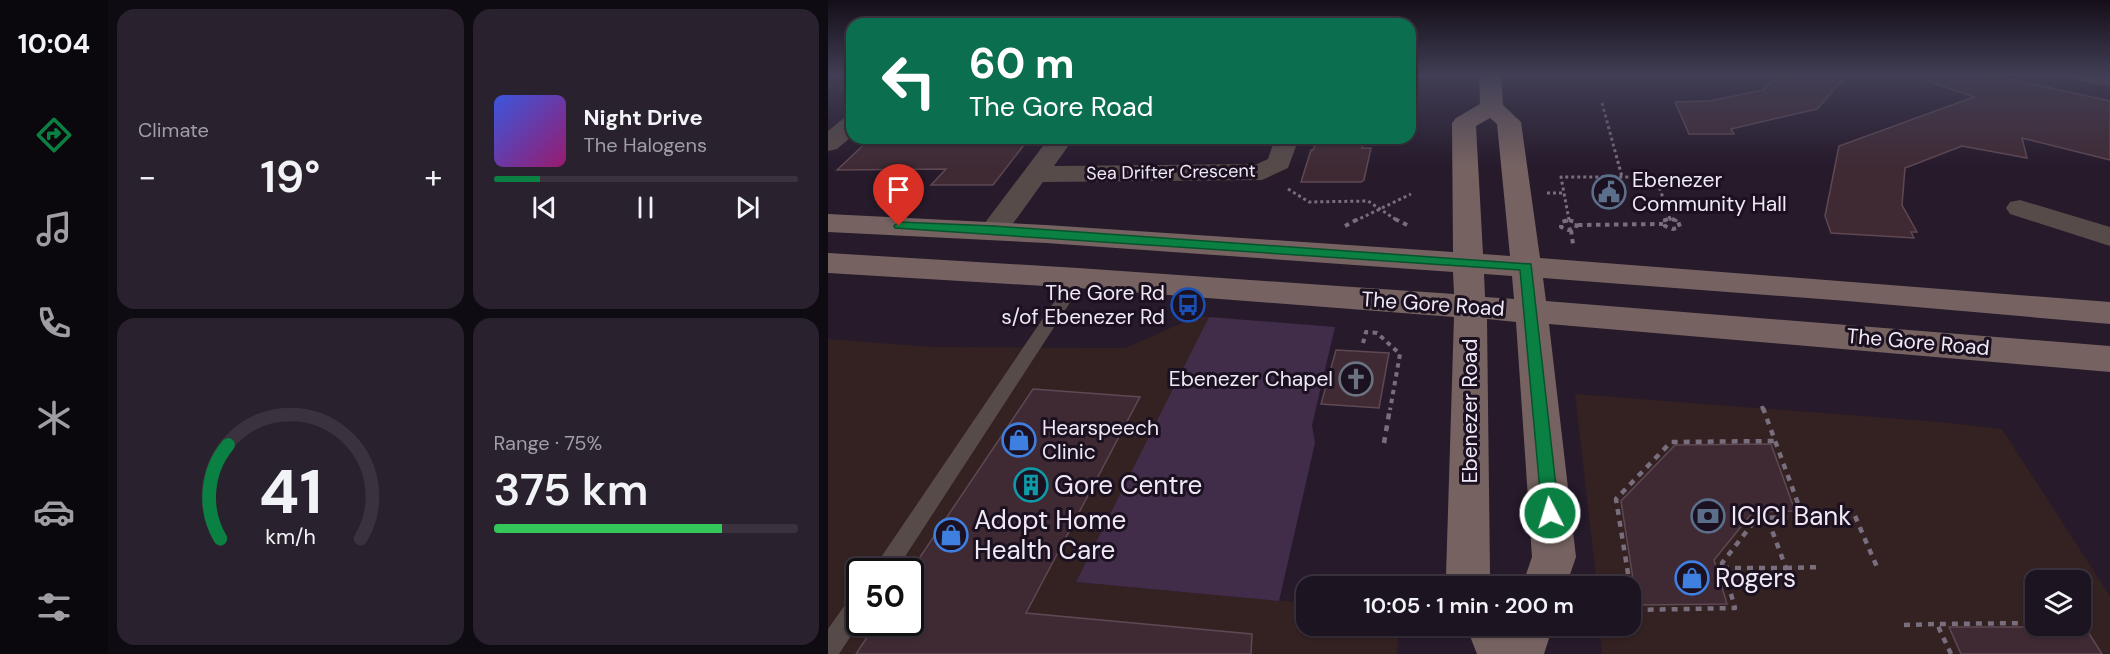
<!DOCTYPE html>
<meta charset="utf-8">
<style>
:root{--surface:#1c1420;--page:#29212d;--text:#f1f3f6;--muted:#a09ea5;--line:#3a333e;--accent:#0b8043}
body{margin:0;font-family:"DM Sans",sans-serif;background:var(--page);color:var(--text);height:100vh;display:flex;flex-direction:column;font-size:22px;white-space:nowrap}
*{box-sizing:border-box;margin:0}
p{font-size:20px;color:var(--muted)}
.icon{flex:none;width:33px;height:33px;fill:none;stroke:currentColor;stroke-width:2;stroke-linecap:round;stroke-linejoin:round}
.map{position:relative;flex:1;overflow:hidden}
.details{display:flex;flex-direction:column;gap:9px;padding:9px;background:#0f0b12;width:720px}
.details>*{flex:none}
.guide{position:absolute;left:18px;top:18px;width:570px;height:126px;border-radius:18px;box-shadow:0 2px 4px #0004,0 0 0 2px var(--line);background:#0b6e4f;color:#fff;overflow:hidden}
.buttons{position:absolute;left:1197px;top:570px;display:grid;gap:12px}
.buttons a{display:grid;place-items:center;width:66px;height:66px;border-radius:12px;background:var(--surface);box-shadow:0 2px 4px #0004,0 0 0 2px var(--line);font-size:30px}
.speed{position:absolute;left:18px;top:558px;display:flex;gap:12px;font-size:30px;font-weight:700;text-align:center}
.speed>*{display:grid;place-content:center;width:78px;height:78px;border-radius:50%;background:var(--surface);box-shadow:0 2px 4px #0004,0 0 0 2px var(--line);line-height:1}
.speed .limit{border:3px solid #111;border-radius:9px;background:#fff;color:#111}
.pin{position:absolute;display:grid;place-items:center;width:51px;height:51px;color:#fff;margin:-62px -26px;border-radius:50% 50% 50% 0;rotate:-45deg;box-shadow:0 0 6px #0007}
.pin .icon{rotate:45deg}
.me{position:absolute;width:66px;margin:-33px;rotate:355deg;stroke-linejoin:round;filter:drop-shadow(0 0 4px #0008)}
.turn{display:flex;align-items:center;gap:21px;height:126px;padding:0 24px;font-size:27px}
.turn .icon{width:78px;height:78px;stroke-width:2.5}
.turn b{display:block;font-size:42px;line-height:51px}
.big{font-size:45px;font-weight:600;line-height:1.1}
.details .widget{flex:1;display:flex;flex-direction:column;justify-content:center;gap:9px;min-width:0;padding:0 21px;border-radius:18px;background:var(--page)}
.details .dial{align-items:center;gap:0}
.dial svg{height:156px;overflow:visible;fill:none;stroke:var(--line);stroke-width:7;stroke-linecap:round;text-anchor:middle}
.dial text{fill:var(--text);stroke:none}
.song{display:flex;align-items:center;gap:18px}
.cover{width:72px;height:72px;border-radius:9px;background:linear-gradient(135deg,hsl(230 70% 55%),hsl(320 70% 35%))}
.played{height:6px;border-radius:3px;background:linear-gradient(90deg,var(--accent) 15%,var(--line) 15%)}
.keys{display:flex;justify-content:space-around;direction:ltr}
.heat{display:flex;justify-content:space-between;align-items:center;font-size:33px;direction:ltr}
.charge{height:9px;border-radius:4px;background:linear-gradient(90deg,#34c759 75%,var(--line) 0)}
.details .tiles{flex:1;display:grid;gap:9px;grid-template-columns:repeat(2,1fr)}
.trip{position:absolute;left:468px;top:576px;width:345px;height:60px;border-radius:18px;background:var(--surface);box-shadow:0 2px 4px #0004,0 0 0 2px var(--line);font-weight:600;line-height:60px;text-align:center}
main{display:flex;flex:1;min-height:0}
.tabs{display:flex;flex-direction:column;width:108px;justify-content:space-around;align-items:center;background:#0b080d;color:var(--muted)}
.tabs .icon{width:42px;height:42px}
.tabs .on{color:var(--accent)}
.tabs b{font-size:27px;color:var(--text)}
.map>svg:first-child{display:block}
</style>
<main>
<nav class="tabs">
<b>10:04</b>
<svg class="icon on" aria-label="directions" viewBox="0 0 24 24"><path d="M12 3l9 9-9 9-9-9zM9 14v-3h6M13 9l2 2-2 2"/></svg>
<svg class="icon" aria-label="music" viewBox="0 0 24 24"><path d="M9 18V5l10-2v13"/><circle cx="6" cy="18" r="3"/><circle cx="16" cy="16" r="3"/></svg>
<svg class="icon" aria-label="phone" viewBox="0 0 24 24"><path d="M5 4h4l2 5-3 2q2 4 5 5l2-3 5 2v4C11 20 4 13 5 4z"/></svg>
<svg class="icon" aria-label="climate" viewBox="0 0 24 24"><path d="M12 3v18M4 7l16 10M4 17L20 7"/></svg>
<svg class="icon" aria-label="car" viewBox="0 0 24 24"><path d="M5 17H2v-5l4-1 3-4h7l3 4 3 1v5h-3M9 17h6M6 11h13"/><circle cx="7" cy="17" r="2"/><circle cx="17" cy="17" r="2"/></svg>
<svg class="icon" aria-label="filters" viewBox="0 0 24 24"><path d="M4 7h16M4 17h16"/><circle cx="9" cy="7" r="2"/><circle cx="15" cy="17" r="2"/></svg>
</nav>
<section class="details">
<div class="tiles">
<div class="widget"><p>Climate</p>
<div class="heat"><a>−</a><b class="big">19°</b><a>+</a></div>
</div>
<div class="widget">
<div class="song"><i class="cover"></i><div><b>Night Drive</b><p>The Halogens</p></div></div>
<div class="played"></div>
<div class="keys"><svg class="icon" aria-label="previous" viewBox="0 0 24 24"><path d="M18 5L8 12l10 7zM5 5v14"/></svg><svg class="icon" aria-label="pause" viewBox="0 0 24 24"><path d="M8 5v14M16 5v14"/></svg><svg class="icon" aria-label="next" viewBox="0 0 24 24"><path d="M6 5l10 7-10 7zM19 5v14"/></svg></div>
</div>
<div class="widget dial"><svg viewBox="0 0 100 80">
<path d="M14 69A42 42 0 1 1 86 69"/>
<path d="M14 69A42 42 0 0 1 18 21" stroke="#0b8043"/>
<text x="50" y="56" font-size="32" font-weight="700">41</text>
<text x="50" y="72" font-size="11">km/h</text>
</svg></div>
<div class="widget"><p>Range · 75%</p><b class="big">375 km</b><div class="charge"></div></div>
</div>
</section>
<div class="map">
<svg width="1282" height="654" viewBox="0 0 1282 654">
<rect width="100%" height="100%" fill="#261a2b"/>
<path fill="#342121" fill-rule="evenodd" d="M370,316L381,317L248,582L478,603V626H571L569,654H0V339L104,347L297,348ZM32,572H82V622H32Z
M747,394L1113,422L1174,429L1282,596V654H774L772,626H802V586H769ZM1208,580H1252V626H1208Z"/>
<path fill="#412d4a" d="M381,317L507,327L484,425L487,443L451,601L248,582Z"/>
<path fill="#3f2a34" stroke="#5e4853" stroke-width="1.5" d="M955,75H1019L989,109L903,129L906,134H861L847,102L881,101L935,90L948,77Z
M1096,75H1164L1282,101V160L1194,138L1199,158L1134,146L1077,168L1074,205L1089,232H1083L1086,238L1003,233L997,216L1011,146L1146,97L1096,80Z
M43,138H199L197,141H199L165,185H103L118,169L9,170Z
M490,138H536L534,148H543L536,180L533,182H473L483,150H485Z
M508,350L561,353L551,408L493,404Z
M205,389L312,397L198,613L424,634L423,654H28L49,622H82V572Z
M943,444L967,511L925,512L886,560L899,604L809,605L793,501L847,445Z
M1121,627H1257L1274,654H1133Z"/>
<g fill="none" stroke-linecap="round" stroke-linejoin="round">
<path stroke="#786e7d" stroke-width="3" stroke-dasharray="3 3" stroke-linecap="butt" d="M774,103L794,177
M460,189L481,202L540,201L570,221
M719,193H736
M741,220L733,177H828L842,219
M527,221L583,194
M737,221H744
M835,221L842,219L850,221"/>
<path stroke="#786e7d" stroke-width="4" stroke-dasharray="4.5 4.5" stroke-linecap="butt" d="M567,219L583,227
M840,219L835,221L837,226L845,229L852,227L850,221L844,219
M741,220L749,223L748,228L740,230L733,227V222Z
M750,225L835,224
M517,226L530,219
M743,230L745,244
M535,343L538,332L549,333L572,354L562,410
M934,406L935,410"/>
<path stroke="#786e7d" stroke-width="4.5" stroke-dasharray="6 6" stroke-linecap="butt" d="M556,443L562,408
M1027,516L1049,567
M895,568H958L939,517
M958,568L993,567
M802,586L788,499L843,442L947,441
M802,588L806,610L907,608L894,563L929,518L975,517L935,408
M1076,625L1109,624
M1123,654L1109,624L1208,623"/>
<path fill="#574b49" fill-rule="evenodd" d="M250,273L258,278L67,572H43L245,274Z
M32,592V622L11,654H0V629L24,595Z"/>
<path fill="#574b49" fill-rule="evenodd" d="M1243,75H1282V86L1246,80Z
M24,116V136L9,149L0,151V131L16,118Z
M221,138H246L226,166L429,164L440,159L447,138H471L460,168L434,180L215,182L176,236L166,239L156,236L152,230L156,224Z
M1192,200L1282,227V246L1182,214L1178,208L1182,202Z"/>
<path fill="#766361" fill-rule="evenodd" d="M651,75H673L675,105L693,122L712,258L1282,302V324L1019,301L715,278L718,301L1282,346V372L721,324L748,557L738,586H694L704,557L688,322L659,319L662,574L667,586H622L618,576L626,317L250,288L0,273V253L250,268L626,294L625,272L218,243L0,232V214L218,225L625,252L624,123L628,118L652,104ZM662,118L669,124L682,256L655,254L648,126ZM656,274L684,276L686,299L657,297Z
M638,626H725L716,654H649Z"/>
</g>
<linearGradient id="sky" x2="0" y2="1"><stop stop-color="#150e18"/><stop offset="0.45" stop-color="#413e55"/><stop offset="1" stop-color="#413e55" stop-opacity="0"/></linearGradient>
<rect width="1282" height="167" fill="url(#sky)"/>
<path fill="#0b8043" stroke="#07532c" stroke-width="1.5" d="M71,222L166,226L703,264L731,513L728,519L722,521L716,519L714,513L692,270L67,228L66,226Z"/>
<defs>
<symbol id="civic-ring" viewBox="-11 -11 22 22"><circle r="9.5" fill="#1c1121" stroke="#5c6f8a" stroke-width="1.5"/><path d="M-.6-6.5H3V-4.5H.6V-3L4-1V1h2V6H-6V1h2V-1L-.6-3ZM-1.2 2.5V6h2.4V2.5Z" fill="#5c6f8a"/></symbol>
<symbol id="bus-ring" viewBox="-11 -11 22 22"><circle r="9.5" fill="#1c1121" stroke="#1a4fb4" stroke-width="1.5"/><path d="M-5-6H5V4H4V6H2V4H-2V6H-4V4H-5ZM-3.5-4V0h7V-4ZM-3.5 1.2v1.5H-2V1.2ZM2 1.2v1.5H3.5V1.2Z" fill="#1a4fb4"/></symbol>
<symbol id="church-ring" viewBox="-11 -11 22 22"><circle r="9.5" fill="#1c1121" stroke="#6b7280" stroke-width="1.5"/><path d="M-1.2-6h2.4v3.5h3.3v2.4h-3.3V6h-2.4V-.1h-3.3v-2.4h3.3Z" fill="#6b7280"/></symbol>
<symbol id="shop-ring" viewBox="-11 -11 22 22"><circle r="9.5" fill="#1c1121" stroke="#3f7fe0" stroke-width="1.5"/><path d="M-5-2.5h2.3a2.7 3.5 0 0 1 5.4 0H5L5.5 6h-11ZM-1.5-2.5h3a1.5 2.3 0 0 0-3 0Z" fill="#3f7fe0"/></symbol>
<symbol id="building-ring" viewBox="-11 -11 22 22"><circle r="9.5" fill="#1c1121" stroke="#0f9aa8" stroke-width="1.5"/><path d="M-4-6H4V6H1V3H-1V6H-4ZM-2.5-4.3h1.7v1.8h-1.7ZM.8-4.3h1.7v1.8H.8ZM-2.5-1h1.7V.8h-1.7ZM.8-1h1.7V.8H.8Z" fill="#0f9aa8"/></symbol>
<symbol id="bank-ring" viewBox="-11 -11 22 22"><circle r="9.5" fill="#1c1121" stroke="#5c6f8a" stroke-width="1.5"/><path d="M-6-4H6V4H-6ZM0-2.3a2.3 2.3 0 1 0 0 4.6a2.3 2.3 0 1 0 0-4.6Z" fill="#5c6f8a"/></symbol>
</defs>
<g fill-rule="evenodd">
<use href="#civic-ring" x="762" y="173" width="38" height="38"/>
<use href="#bus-ring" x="341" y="286" width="38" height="38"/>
<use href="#church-ring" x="509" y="360" width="38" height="38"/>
<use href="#shop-ring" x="172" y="421" width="38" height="38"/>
<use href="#building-ring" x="184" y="466" width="38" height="38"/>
<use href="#bank-ring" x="861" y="497" width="38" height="38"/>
<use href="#shop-ring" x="104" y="516" width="38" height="38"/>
<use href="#shop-ring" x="845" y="559" width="38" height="38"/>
</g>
<g text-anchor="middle" stroke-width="6" stroke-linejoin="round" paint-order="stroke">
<g font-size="18" fill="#f0e8f4" stroke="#1c1121">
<text transform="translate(343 172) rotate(-1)" y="6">Sea Drifter Crescent</text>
</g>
<g font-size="21" fill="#f0e8f4" stroke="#1c1121" text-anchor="start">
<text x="804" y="187">Ebenezer<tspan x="804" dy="24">Community Hall</tspan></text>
<text x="337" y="300" text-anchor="end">The Gore Rd<tspan x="337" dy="24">s/of Ebenezer Rd</tspan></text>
<text x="505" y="386" text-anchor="end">Ebenezer Chapel</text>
<text x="214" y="435">Hearspeech<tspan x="214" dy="24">Clinic</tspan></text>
</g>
<g font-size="21" fill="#f0e8f4" stroke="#1c1121">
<text transform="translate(605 304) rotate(4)" y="7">The Gore Road</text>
<text transform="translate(1090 342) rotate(5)" y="7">The Gore Road</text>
<text transform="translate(642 411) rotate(-90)" y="7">Ebenezer Road</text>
</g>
<g font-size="26" fill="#f0e8f4" stroke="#1c1121" text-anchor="start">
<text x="226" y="494">Gore Centre</text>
<text x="903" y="525">ICICI Bank</text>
<text x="146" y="529">Adopt Home<tspan x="146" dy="30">Health Care</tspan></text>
<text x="887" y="587">Rogers</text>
</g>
</g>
</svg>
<div class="buttons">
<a><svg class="icon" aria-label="layers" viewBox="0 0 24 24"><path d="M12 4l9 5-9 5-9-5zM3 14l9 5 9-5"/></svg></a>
</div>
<div class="speed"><div class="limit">50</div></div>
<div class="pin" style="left:71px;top:226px;background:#d93025"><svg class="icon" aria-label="arrive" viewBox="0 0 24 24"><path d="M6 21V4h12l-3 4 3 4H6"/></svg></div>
<svg class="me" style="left:722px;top:513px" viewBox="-20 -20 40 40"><circle r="17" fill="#0b8043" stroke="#fff" stroke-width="3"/><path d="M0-11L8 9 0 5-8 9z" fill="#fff"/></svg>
<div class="trip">10:05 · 1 min · 200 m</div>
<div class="guide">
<div class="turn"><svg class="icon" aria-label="left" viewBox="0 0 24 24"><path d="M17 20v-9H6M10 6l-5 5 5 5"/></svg><div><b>60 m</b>The Gore Road</div></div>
</div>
</div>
</main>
